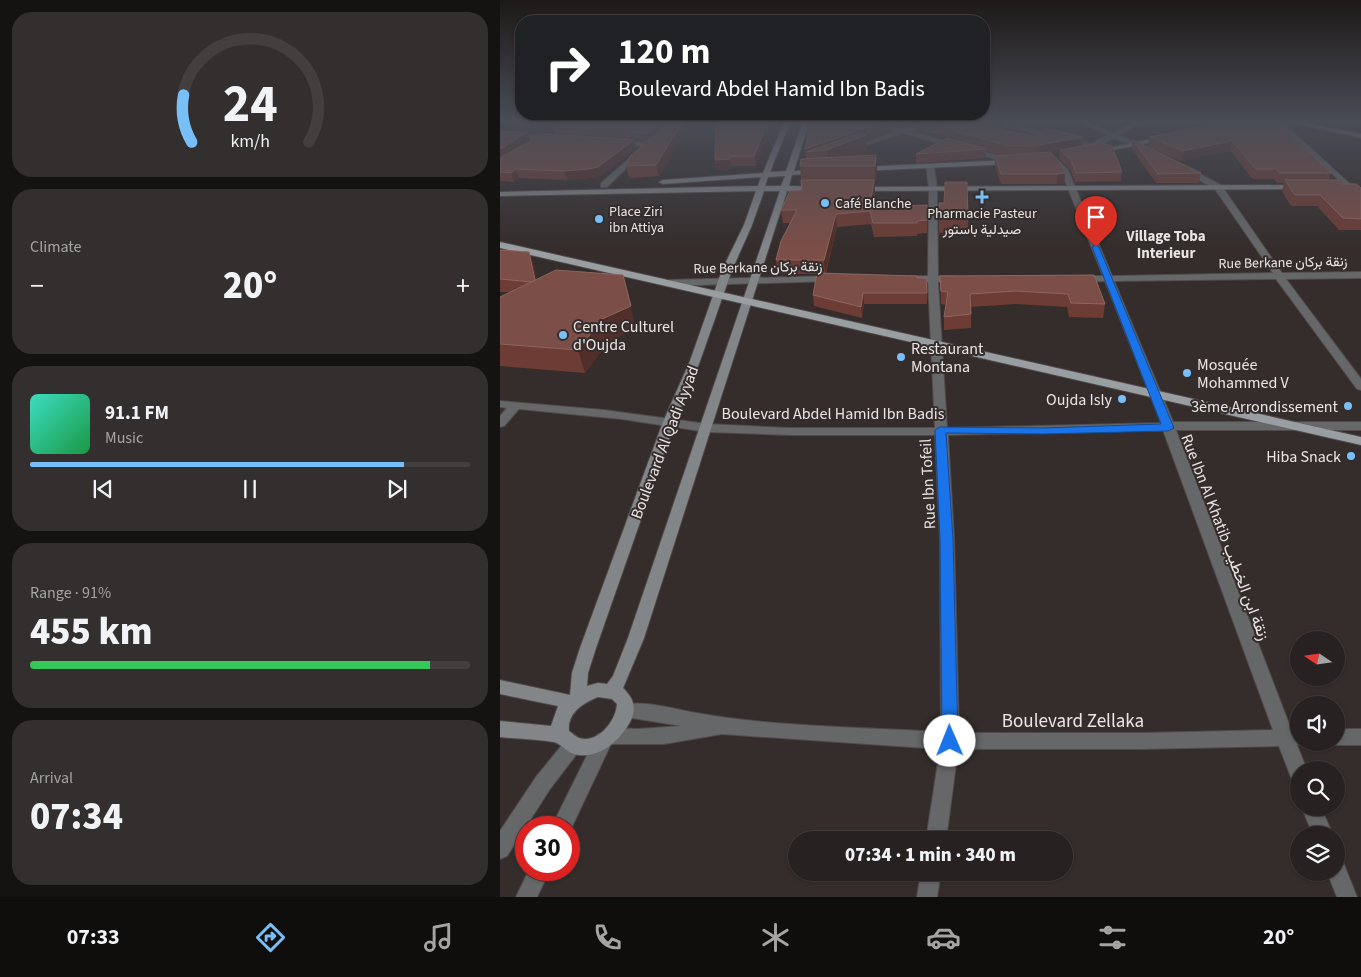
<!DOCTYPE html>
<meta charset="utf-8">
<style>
:root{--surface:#272221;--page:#332f2e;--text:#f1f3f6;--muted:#a4a4a5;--line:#433f3f;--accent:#78bff7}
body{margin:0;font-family:"Source Sans 3",Vazirmatn,sans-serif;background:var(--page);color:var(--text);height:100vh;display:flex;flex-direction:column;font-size:19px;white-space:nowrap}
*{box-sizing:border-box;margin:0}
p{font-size:16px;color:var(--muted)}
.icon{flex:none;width:28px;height:28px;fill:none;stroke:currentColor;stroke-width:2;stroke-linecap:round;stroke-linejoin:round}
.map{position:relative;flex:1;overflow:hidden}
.sheet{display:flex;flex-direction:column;gap:12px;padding:12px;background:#151312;width:500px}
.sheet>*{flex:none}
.top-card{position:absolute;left:15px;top:15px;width:475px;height:105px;border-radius:20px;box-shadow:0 1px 4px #0004,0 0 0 1px var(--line);background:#202124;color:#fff;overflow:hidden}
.needle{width:32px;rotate:283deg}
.fabs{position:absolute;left:790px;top:631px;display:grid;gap:10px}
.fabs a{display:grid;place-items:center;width:55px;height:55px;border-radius:50%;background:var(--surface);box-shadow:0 1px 4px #0004,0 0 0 1px var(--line);font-size:25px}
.speed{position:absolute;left:15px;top:816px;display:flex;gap:10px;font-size:25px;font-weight:700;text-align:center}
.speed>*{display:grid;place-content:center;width:65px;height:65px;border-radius:50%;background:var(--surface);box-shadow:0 1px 4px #0004,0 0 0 1px var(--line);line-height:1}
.speed .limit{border:8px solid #d22;background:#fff;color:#111}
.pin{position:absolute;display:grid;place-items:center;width:42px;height:42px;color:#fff;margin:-51px -21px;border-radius:50% 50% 50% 0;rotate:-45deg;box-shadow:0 0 5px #0007}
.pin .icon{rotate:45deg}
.me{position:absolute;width:55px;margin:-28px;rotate:359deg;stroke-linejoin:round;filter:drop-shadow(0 0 4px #0008)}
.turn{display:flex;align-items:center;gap:18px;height:105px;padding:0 20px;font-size:22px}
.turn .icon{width:65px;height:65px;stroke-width:2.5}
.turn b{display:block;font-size:35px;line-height:42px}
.big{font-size:38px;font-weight:800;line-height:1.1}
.sheet .widget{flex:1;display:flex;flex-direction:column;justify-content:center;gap:8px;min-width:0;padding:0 18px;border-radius:20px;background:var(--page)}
.sheet .dial{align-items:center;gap:0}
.dial svg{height:130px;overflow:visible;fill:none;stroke:var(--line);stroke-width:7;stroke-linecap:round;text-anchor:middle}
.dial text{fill:var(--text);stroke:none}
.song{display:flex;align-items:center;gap:15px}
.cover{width:60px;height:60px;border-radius:8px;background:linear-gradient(135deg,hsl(170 70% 55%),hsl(140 70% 35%))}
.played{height:5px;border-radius:2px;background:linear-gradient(90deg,var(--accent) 85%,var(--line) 85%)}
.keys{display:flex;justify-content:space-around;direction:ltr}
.heat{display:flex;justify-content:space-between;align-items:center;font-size:28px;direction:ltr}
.charge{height:8px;border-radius:4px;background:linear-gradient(90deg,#34c759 91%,var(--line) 0)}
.trip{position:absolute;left:288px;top:831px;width:285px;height:50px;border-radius:25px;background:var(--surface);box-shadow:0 1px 4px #0004,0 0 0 1px var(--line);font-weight:800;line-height:50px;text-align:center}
.tab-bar{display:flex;height:80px;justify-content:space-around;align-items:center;background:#100e0d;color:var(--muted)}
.tab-bar .icon{width:35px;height:35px}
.tab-bar .current{color:var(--accent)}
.tab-bar b{font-size:22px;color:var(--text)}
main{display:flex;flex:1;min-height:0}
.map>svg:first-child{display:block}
</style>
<main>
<section class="sheet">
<div class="widget dial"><svg viewBox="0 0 100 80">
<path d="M14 69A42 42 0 1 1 86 69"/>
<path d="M14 69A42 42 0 0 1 9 40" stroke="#78bff7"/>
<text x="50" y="56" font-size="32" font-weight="700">24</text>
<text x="50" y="72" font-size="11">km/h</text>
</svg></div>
<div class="widget"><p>Climate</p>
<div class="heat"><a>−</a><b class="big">20°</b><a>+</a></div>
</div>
<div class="widget">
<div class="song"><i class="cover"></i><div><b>91.1 FM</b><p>Music</p></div></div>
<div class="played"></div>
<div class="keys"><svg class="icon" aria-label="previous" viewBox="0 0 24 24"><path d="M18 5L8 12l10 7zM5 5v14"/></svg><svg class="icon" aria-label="pause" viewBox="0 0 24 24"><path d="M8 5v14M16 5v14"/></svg><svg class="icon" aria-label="next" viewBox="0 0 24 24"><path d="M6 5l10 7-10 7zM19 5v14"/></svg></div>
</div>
<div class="widget"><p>Range · 91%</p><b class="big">455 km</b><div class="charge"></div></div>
<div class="widget"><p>Arrival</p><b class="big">07:34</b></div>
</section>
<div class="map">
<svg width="861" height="897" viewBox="0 0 861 897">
<rect width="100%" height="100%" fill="#342d2c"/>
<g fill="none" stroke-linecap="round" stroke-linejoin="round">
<defs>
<path id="street" d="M368,122C379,122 394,130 404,129C413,128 421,122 431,122L410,131L516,161L509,163L403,133L348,151V149L397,131Z
M489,122H500L591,144L608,135L579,122H587L613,133L634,122H642L619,135L649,149L644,150L614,138L585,152L582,150L586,147Z
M775,122H782L861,194V200Z
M0,133L52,136L55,138L52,140L0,137Z
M117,141L149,143L152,145L149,147L115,144L114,143Z
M137,152L142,153L107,187H101V183Z
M551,157H555L568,170L612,276L773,273L715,189L683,171L682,169L686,167L721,185L782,273L861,272V278L786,279L861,379V390L857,389L776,279L614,281L673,422H861V430H676L791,729H799V742H805L797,745L807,770H799V783L792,780L779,746L642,749H458L446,840H426L440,749L222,734L164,744H111L69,833V828H51L97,735L111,728L138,729L181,726L120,716L117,711L120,706C139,699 171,708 191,712C270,727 360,727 441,732L440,539L435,435H289L207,432L121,419L19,409L4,426L0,427V416L7,408L0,407V401L104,410L207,424L289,428H435L428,282H411L406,279L411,276H428L429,189L426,166L430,164L434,166L437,189L438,276H456L461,279L456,282H438L447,428L661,423L605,281L579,282L574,279L579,276H603L561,171L551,159ZM663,430L773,730L642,733H459L454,539L448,435Z
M331,276L336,279L334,281L166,286L161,283L166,280Z
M836,729H861V745H836L830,743L836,742Z
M73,737L79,739L82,745L79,751L50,789L7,856L0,859V831L36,777L67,739Z
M802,808H821L833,835H813Z
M836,859L843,862L857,897H837L827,872H836Z
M29,870H50L37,897H16Z
M421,872H441L437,897H417Z"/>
<path id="secondary" d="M284,122H290L270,172L286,171L303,122H309L294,171L318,169L322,171L318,173L292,175L289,186L319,187L323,189L319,191H287L144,638L123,688C134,699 137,708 130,722C119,742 98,760 74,754C66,752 62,744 54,742C36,739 18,739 0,737V721L51,726L58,706L0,694V680L70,695L72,673L80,648L163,422L190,361L222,270L244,225L256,191L0,196V192L258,186L261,177L163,184L159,182L163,180L263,173ZM285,176L281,186H265L268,177ZM264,191H280L128,638L113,676L107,684L98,683L87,686L88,673L96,648L175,422L200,361L232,270L252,225ZM98,697L112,699L117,704C116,720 99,744 79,738C76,737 72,733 69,731C67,713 83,703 98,697Z
M789,122H801L861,134V138Z
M666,136L668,137V139L597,153L594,151Z
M510,160L514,162L513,164L360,171L356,169L360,167Z
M799,185H802V189L359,191L355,189L359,187Z"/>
<path id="primary" d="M0,242L861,437V445L0,248Z"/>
</defs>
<use href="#street" stroke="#514a4a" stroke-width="2"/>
<use href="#secondary" stroke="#514a4a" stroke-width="2"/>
<use href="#primary" stroke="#514a4a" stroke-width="2"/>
<use href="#street" fill="#656769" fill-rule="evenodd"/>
<use href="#secondary" fill="#828689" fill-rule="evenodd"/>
<use href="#primary" fill="#999ea2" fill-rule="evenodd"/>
</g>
<path fill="#6d3c34" d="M60,122H187L188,128L159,176L129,178L126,166L147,141L134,140L136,148L100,176L91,178L67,180L19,178L14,182L0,181V131L30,141L56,135L53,126Z
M311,122H390V131L366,140L367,152L357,156L376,155L377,173L375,184H374L375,192L373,207L427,205V233L417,234V236L374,237L371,224L337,227L326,273L417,278L427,293V304H364L362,318L314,306L313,295L317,274H278L276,260L290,223H283L281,210L302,190L300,166L306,159L305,149Z
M417,122H501L500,127L498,128L533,136L583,137L582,146L622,172L621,181L575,182L570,169L559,159L560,152L551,153L565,173L564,183L557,184H501L495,166V156H504L486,151V158L416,163V154L457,141V139L418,130Z
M724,122L831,173L829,180L842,184L861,188V230H839L817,206H791L782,191L784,183H777L774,179H753L730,151L681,161L648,147L650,137Z
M268,124L269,131L256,166H232L231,169L216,170L215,160Z
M633,140L701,173L699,183H656L632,149Z
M439,203L468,217V232L439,233Z
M0,250L29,252L33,264L36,279L136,328L108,342L85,373L0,366V297L10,292H0Z
M594,275L605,304L603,318L569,317L567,307L515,304L471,307V328L444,330V317L446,305L441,304L440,276Z"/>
<path fill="#512e29" d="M160,122H172L148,141L147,133Z
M183,122H187L188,128L159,176L156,165Z
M262,122H269L268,124L269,131L256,166L254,156Z
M383,122H390V131L366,140L367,152L333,166H328L327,150L306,152V161L305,149Z
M489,122H501L500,127L483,135V125Z
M28,132L30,141L0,160V149Z
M583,137L582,148L560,150V151L539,155L540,145Z
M134,140L136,148L100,176L91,178L67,180L64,171Z
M732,141L730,151L681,161L683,151Z
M376,155L377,173L375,184V166Z
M230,156L232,166L231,169L216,170L215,160Z
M16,169L19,178L14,182L11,173Z
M565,173L564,183L557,184L558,174Z
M374,180L375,192L371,217L370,207Z
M336,214L337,227L325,274L324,260Z
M29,252L33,264L40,294L35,282Z
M123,275L136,328L108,342L85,373L78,350Z
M363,293L364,304L362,318L361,307Z"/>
<path fill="#7b4e47" stroke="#8c6660" d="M60,122H160L147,133L53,126Z
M170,122H183L156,165L126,166L130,156Z
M216,122H268L254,156H230V159L215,160Z
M311,122H383L305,149Z
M427,122H489L483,125L533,136L549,129L583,137L540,145L509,146L457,132L461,130Z
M724,122H770L781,128H784L831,173H779L777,169H756L732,141L683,151L650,137Z
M0,131L28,132L0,149Z
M359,133L366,135L327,150L306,152Z
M42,134L134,140L98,167L89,169L64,171L16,169L11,173L0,172V158Z
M447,138L486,149L416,154Z
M633,140L701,173L658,174Z
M601,143L612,146L622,172L576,173L571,160L560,150Z
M550,152L560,163L565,173L558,174H501L495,156Z
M376,155L375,166H300L301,159Z
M301,180H374L370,207L427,205V220L417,221V223H373L370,211L336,214L324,260H276L281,241L297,210H281L290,191L302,190Z
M785,180H838L842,184H856L861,188V219L843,218L820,195H795Z
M445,182H467L468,217L440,218L439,203H444Z
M0,250L29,252L35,280L32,282L0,279Z
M56,270L123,275L131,306L102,319L78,350L0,344V297Z
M317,273L417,276V278H426L427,293H363L361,307L313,295Z
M594,275L605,304L571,303L568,294L516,291L470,294L471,314L444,317L448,292L441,291L440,276Z"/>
<linearGradient id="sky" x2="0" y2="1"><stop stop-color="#1d1918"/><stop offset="0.49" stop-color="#4a4c56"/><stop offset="1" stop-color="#4a4c56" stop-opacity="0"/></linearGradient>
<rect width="861" height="248" fill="url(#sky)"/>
<path fill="#1a73e8" stroke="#114b97" d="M596,244L599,247L674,428L668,431L543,434L446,433L453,539L458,741L456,747L450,749L444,747L442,741L440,539L435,430L440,427L543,428L661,424L592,247Z"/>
<g fill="#78bff7" stroke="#342d2c" stroke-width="2">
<path d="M479.5 189.5h5v5h5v5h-5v5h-5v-5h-5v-5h5z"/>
<circle cx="325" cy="203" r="5"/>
<circle cx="99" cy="219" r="5"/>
<circle cx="63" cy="335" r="5"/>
<circle cx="401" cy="357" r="5"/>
<circle cx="687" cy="373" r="5"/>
<circle cx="622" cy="399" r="5"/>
<circle cx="848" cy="406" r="5"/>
<circle cx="851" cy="456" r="5"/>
</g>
<g text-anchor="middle" stroke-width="4" stroke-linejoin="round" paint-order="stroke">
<g font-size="14" fill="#eae5e5" stroke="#342d2c" text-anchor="start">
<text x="335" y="208">Café Blanche</text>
<text x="109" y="216">Place Ziri<tspan x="109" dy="16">ibn Attiya</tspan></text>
<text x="482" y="218" text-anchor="middle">Pharmacie Pasteur<tspan x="482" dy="16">صيدلية باستور</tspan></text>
</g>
<g font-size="14" fill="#eae5e5" stroke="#342d2c">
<text transform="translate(783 262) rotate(-1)" y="5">Rue Berkane زنقة بركان</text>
<text transform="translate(258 267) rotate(-1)" y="5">Rue Berkane زنقة بركان</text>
</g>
<g font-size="15" font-weight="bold" fill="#eae5e5" stroke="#342d2c">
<text x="666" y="241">Village Toba<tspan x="666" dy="17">Interieur</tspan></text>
</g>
<g font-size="16" fill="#eae5e5" stroke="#342d2c" text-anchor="start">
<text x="73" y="332">Centre Culturel<tspan x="73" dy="18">d'Oujda</tspan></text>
<text x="411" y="354">Restaurant<tspan x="411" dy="18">Montana</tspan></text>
<text x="697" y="370">Mosquée<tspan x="697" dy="18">Mohammed V</tspan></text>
<text x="612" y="405" text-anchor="end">Oujda Isly</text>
<text x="838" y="412" text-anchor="end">3ème Arrondissement</text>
<text x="841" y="462" text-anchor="end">Hiba Snack</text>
</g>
<g font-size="16" fill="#eae5e5" stroke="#342d2c">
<text x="333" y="419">Boulevard Abdel Hamid Ibn Badis</text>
<text transform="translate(164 442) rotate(-69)" y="6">Boulevard Al Qadi Ayyad</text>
<text transform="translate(427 484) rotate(-93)" y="6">Rue Ibn Tofeil</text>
<text transform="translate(726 537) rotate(69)" y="6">Rue Ibn Al Khatib زنقة ابن الخطيب</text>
</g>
<g font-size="19" fill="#eae5e5" stroke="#342d2c">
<text x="573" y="727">Boulevard Zellaka</text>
</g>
</g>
</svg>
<div class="fabs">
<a><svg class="needle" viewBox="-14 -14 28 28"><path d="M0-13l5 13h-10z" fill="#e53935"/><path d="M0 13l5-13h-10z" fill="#a4a4a5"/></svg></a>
<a><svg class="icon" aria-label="sound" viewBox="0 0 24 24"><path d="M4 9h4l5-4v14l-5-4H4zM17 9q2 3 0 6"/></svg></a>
<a><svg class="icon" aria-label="search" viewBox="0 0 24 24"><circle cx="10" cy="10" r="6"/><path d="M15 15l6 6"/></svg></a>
<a><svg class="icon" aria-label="layers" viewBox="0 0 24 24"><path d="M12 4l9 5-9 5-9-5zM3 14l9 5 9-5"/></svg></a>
</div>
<div class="speed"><div class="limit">30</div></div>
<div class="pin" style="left:596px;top:247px;background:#d93025"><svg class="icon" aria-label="arrive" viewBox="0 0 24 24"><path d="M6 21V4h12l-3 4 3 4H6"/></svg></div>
<svg class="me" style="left:450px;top:741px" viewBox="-20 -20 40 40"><circle r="19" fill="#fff"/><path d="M0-13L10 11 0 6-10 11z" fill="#1a73e8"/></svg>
<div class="trip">07:34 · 1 min · 340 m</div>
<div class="top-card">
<div class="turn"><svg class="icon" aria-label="right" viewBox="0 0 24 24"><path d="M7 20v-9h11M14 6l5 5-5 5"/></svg><div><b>120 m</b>Boulevard Abdel Hamid Ibn Badis</div></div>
</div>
</div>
</main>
<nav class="tab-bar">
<b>07:33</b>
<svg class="icon current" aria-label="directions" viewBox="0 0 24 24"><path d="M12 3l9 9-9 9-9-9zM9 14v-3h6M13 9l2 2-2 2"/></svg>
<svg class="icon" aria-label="music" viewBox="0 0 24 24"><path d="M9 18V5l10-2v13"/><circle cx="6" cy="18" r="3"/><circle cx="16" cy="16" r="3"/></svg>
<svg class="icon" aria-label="phone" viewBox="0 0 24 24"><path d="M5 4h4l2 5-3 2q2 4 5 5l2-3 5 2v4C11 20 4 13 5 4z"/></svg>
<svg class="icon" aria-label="climate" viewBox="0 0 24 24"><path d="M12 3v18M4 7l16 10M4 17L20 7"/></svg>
<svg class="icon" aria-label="car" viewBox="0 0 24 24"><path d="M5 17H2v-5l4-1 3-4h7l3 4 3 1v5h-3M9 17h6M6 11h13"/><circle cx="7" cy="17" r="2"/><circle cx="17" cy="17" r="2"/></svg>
<svg class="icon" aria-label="filters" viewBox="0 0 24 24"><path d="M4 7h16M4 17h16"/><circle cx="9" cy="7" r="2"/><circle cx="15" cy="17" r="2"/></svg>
<b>20°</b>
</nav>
